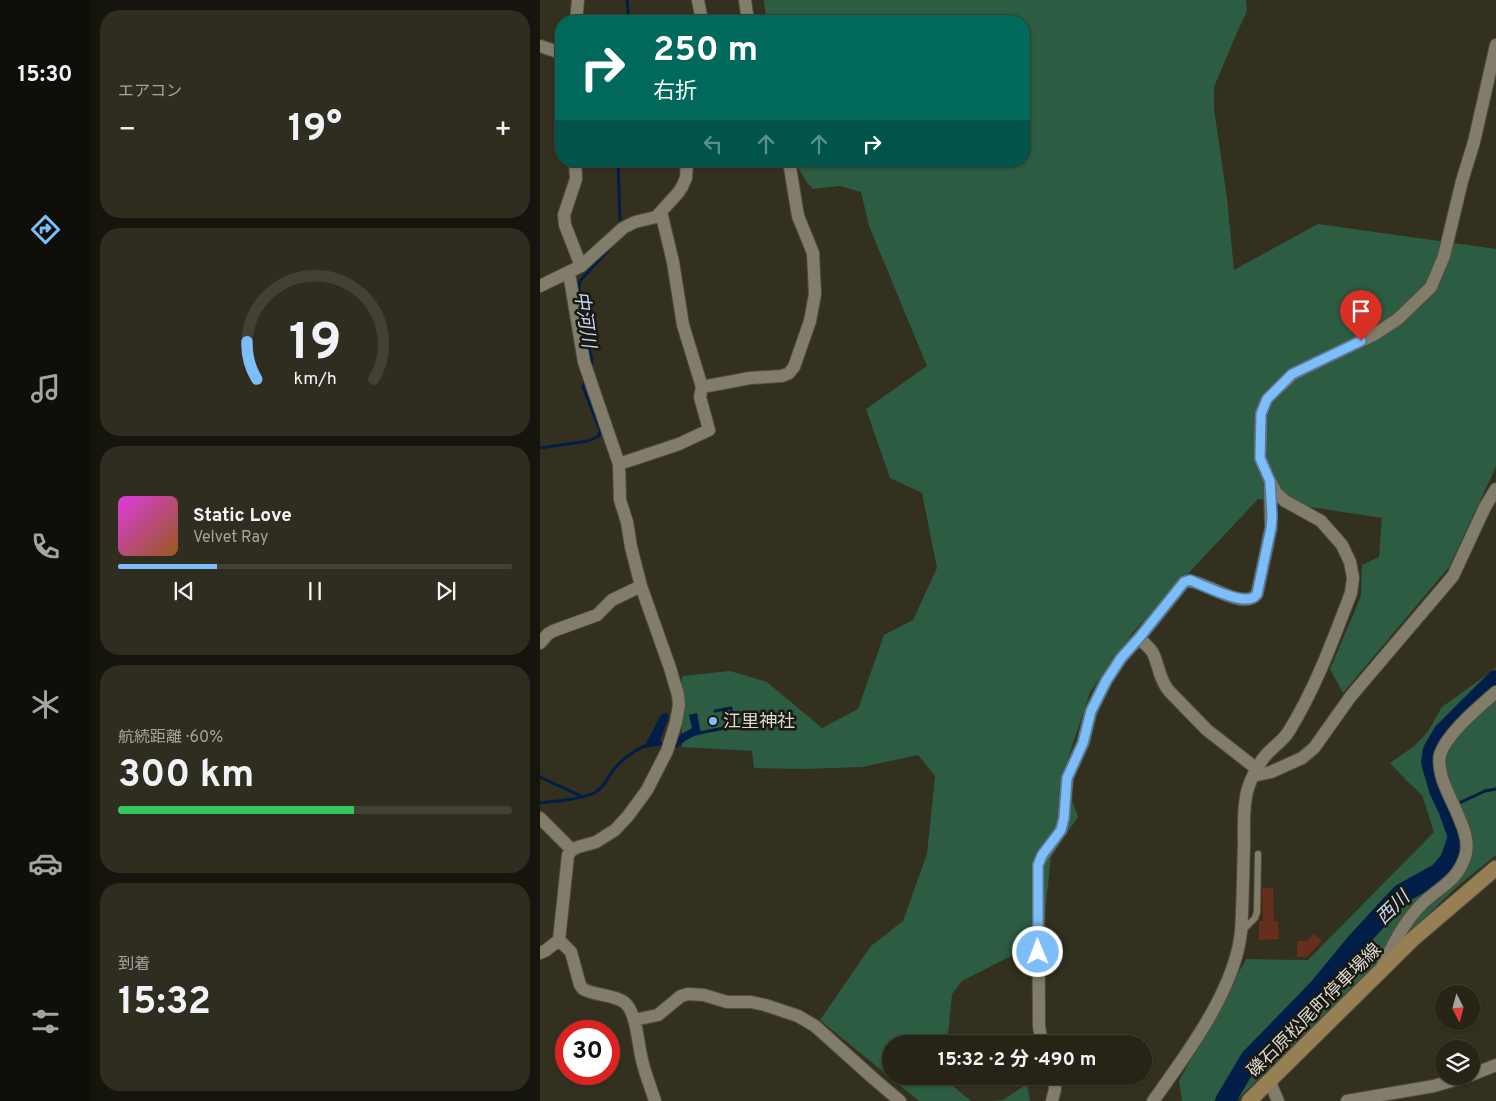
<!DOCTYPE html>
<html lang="ja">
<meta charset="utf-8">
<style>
:root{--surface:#272417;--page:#2f2c20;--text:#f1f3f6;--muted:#a4a4a1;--line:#434136;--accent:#7dbef9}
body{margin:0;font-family:Overpass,"Noto Sans JP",sans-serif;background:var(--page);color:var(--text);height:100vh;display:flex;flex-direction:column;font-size:19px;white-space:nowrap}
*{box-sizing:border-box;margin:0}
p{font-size:16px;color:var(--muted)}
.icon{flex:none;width:28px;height:28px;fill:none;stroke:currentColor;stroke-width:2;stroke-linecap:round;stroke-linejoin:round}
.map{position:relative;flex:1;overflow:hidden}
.drawer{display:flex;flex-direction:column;gap:10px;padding:10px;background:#15140d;width:450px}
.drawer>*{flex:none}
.banner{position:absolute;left:15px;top:15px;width:475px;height:152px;border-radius:20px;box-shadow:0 1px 4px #0004,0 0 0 1px var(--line);background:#00695c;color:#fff;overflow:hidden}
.needle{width:32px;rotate:174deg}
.controls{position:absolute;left:895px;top:985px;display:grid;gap:10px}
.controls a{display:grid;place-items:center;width:45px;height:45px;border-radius:50%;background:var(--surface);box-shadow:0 1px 4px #0004,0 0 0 1px var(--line);font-size:25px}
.speed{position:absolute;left:15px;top:1020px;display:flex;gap:10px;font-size:25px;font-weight:700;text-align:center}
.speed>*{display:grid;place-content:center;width:65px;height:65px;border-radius:50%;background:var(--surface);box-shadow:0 1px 4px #0004,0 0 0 1px var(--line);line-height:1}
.speed .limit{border:8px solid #d22;background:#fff;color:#111}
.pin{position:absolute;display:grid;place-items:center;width:42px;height:42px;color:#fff;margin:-51px -21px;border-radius:50% 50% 50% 0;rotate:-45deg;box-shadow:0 0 5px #0007}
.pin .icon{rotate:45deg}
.me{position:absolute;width:55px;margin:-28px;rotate:359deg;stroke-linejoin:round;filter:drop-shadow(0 0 4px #0008)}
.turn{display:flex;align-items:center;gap:18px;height:105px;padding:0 15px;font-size:22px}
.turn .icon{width:65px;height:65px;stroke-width:2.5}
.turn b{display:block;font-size:35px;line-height:42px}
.lanes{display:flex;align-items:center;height:48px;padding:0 15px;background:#0003;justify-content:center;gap:25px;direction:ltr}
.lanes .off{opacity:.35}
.big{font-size:38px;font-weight:700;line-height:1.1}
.drawer .card{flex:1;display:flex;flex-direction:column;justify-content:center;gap:8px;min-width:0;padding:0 18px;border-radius:20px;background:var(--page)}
.drawer .dial{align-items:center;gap:0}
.dial svg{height:130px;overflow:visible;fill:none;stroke:var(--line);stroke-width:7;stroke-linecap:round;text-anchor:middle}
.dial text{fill:var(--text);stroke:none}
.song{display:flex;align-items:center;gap:15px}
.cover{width:60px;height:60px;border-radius:8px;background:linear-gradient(135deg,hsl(300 70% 55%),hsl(30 70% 35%))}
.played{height:5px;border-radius:2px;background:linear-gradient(90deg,var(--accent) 25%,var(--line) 25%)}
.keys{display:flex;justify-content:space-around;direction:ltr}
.heat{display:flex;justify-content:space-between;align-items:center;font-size:28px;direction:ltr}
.charge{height:8px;border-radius:4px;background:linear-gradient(90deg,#34c759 60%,var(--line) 0)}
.trip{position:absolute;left:342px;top:1035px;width:270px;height:50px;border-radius:25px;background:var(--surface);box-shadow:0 1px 4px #0004,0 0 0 1px var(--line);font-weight:700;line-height:50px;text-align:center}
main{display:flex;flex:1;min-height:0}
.menu{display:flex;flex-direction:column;width:90px;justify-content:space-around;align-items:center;background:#100e09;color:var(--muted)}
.menu .icon{width:35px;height:35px}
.menu .current{color:var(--accent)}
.menu b{font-size:22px;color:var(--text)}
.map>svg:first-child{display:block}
</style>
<main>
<nav class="menu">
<b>15:30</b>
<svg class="icon current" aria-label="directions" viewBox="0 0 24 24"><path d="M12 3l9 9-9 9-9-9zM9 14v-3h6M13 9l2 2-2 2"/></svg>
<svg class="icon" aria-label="music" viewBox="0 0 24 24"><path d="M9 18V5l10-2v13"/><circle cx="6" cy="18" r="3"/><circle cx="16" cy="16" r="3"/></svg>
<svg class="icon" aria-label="phone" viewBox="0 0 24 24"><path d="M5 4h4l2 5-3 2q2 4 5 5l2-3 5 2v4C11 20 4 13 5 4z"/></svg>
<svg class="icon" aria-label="climate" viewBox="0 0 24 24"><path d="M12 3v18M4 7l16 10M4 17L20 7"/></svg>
<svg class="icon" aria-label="car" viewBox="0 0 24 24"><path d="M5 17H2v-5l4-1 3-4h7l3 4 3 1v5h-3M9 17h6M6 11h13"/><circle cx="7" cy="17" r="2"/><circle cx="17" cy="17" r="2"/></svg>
<svg class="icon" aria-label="filters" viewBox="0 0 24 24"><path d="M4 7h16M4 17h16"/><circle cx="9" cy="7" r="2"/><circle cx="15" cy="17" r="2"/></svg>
</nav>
<section class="drawer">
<div class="card"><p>エアコン</p>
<div class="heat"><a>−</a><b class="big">19°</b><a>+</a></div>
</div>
<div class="card dial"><svg viewBox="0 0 100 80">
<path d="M14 69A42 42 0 1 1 86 69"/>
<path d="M14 69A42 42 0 0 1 8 46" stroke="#7dbef9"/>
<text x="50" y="56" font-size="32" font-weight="700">19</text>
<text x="50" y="72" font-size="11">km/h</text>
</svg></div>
<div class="card">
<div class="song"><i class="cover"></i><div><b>Static Love</b><p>Velvet Ray</p></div></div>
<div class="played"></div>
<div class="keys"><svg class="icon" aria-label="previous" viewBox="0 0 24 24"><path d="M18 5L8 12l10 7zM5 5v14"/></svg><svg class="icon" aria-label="pause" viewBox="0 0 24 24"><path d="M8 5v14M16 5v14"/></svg><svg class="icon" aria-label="next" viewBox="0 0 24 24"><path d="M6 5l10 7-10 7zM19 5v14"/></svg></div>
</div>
<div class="card"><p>航続距離 · 60%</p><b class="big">300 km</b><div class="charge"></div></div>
<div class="card"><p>到着</p><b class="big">15:32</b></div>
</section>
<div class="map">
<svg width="956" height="1101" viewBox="0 0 956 1101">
<rect width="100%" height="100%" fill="#34301f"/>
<path fill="#2c5c42" d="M224,0H706L707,11L695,37L674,87V109L687,198L694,270L778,224L956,249V465L955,469L909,567L803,693L790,669L821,596L822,565L839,557L842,518L718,499L594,631L550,692L523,774L538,817L511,857L503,932L469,957L422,981L412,994L407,1044H351V1076H403V1078L431,1101H379L280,1020L331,946L363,921L387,854L395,776L378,755L322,767L263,769L214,768L212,751L142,747V676L190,671L227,682L282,728L318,709L344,635L373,620L397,568L382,493L350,478L326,409L387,366L329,226L321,192L300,186L273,189L268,184L254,161H484V21H226Z
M956,668V855L920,884L839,961L696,1101H642L639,1081L706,959L768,960L894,832L882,795L866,780L850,763L873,747L887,733L902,707Z
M487,1084L490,1101H453L463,1100Z"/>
<path fill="#001e47" d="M124,713H127L129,716L120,740L123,745L104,748V747L120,716Z
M157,713L161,734C152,736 143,741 137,748L133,747L140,735L152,728L149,715Z"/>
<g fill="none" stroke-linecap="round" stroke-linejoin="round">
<path stroke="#001e47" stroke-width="3" d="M87,0L89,21
M78,161L80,220
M41,310L39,288L40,281L70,248
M44,326L52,360L51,366
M0,448L48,441L59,436L60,430L43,387L46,379
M159,733L194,726L191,708L175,711
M0,777L41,796
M0,803C16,801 39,800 54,793C64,788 68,777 74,769C83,759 93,751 105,746
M917,804L945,791L956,789"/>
<path stroke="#001e47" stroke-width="20" d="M685,1101L710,1059L778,989L815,944L861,894L899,873L910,860L918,837L908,809L899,790L891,762L893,750L903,733L956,680"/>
</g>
<path fill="#662e1b" d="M176,716L177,725L168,726L167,718Z
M722,888H733L734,921H738L739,939L719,940V921H723Z
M774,934L782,941L767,957H757V941H767Z"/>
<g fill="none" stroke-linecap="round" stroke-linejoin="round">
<defs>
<path id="lane" d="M703,930L715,918L717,912L718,854"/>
<path id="street" d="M158,0L162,21
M205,0L208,21
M36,21L38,0
M0,46L21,53
M35,161L36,179L24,215L25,225L41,266
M0,286L41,266L83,228L95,222L116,217L138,193L142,187L146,178L147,161
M162,387L210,378L242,376L249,373L254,367L270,321L275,294L273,253L258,216L249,161
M79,464L139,444L169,430L160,397L162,387L143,325L133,262L121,212
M599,638C604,643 609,647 613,653C619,666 619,679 629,691L667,730L717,769
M0,643L8,634L13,631L57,615L72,600L101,586
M713,776L731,772L762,758L774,748L811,696L913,576L945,507L956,489
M0,818L32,850
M19,940L31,952L40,985L43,989C56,996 72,994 84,1002C97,1011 98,1046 102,1060C105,1074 111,1088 115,1101
M0,953L5,951L19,940L28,855L32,850L38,847L56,842L75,830L88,816L107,790L127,751L136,722L139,705L138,695L130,668L101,586L91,547L87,522L80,500L79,464L44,362L29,273
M843,965C853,945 863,924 879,907C896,888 916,884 925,857C929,845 925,831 920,820C914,804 905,790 901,774C900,769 899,759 900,755C906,734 940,706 956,692
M94,1020L118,1015L141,996L148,994L164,995L187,1002H211L225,1005L258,1016L275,1026L334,1079L360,1101
M502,1044L499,1026L498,865L503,855L521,830L524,818L527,778L543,743L551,711L566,681L581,658L599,638L644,582C659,575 702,613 717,594L731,528L730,484
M931,1075L956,1065
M729,1080L738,1101
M512,1101L515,1089L514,1076
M613,1101C646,1055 695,990 701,932C703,903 703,873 704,845C704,826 703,806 708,788C712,777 718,764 726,755C733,747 744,740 749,731C776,687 793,640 811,593L813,578L810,562L802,545L781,521L745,501L736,493L730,481L720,458L721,414L727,399L753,374L835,334L858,319L891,287L904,256L922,181L934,142L956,45
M807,1101L894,1086L928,1076"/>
<path id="secondary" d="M709,1101L874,938L956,868"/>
</defs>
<use href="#lane" stroke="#514e3f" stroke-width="8"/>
<use href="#street" stroke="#514e3f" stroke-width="14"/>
<use href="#secondary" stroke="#514e3f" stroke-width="17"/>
<use href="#lane" stroke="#817d6a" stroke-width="6"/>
<use href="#street" stroke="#817d6a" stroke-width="12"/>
<use href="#secondary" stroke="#987e53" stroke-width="15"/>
</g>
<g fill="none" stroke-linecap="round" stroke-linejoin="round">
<defs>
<path id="route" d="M498,952V865L502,855L521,830L524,818L527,778L543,743L551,711L566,681L581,658L599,638L644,582L650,580C664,586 693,600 707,599C712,599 715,597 717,594L731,528L732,517L730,481L720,458L721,414L727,399L752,374L821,341"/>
</defs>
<use href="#route" stroke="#517ca2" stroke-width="12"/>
<use href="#route" stroke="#7dbef9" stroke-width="9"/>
</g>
<circle fill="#7dbef9" stroke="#1a1811" stroke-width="2" cx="173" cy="721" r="5"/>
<g text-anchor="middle" stroke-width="5" stroke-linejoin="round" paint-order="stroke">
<g font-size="18" fill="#dbd9ce" stroke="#1a1811" text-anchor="start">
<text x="183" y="727">江里神社</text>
</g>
<g font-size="18" fill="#dbd9ce" stroke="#1a1811">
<text transform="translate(774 1010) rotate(-45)" y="6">礫石原松尾町停車場線</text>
</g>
<g font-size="19" font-style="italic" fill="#c1d7f4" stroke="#1a1811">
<text transform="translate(46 319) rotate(82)" y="7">中河川</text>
<text transform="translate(852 907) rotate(-44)" y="7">西川</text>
</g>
</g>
</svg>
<div class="controls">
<a><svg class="needle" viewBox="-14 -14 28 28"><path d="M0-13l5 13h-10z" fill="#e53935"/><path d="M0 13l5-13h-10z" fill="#a4a4a1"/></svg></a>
<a><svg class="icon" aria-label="layers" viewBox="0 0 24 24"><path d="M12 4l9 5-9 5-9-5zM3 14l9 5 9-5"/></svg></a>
</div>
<div class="speed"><div class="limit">30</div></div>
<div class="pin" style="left:821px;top:341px;background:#d93025"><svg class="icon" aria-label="arrive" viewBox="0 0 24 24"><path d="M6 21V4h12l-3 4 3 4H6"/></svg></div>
<svg class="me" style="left:498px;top:952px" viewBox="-20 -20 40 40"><circle r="17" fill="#7dbef9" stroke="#fff" stroke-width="3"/><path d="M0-11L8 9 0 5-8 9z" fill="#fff"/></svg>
<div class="trip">15:32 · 2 分 · 490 m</div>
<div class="banner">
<div class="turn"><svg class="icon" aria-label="right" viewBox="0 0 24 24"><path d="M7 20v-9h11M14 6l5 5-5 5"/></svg><div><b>250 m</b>右折</div></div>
<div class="lanes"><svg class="icon off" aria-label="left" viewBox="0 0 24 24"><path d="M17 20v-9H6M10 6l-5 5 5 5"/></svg><svg class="icon off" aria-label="ahead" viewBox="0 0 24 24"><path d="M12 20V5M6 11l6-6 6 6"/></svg><svg class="icon off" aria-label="ahead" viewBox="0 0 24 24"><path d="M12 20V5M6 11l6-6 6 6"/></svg><svg class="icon" aria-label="right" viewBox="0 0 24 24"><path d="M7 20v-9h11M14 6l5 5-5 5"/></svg></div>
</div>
</div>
</main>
